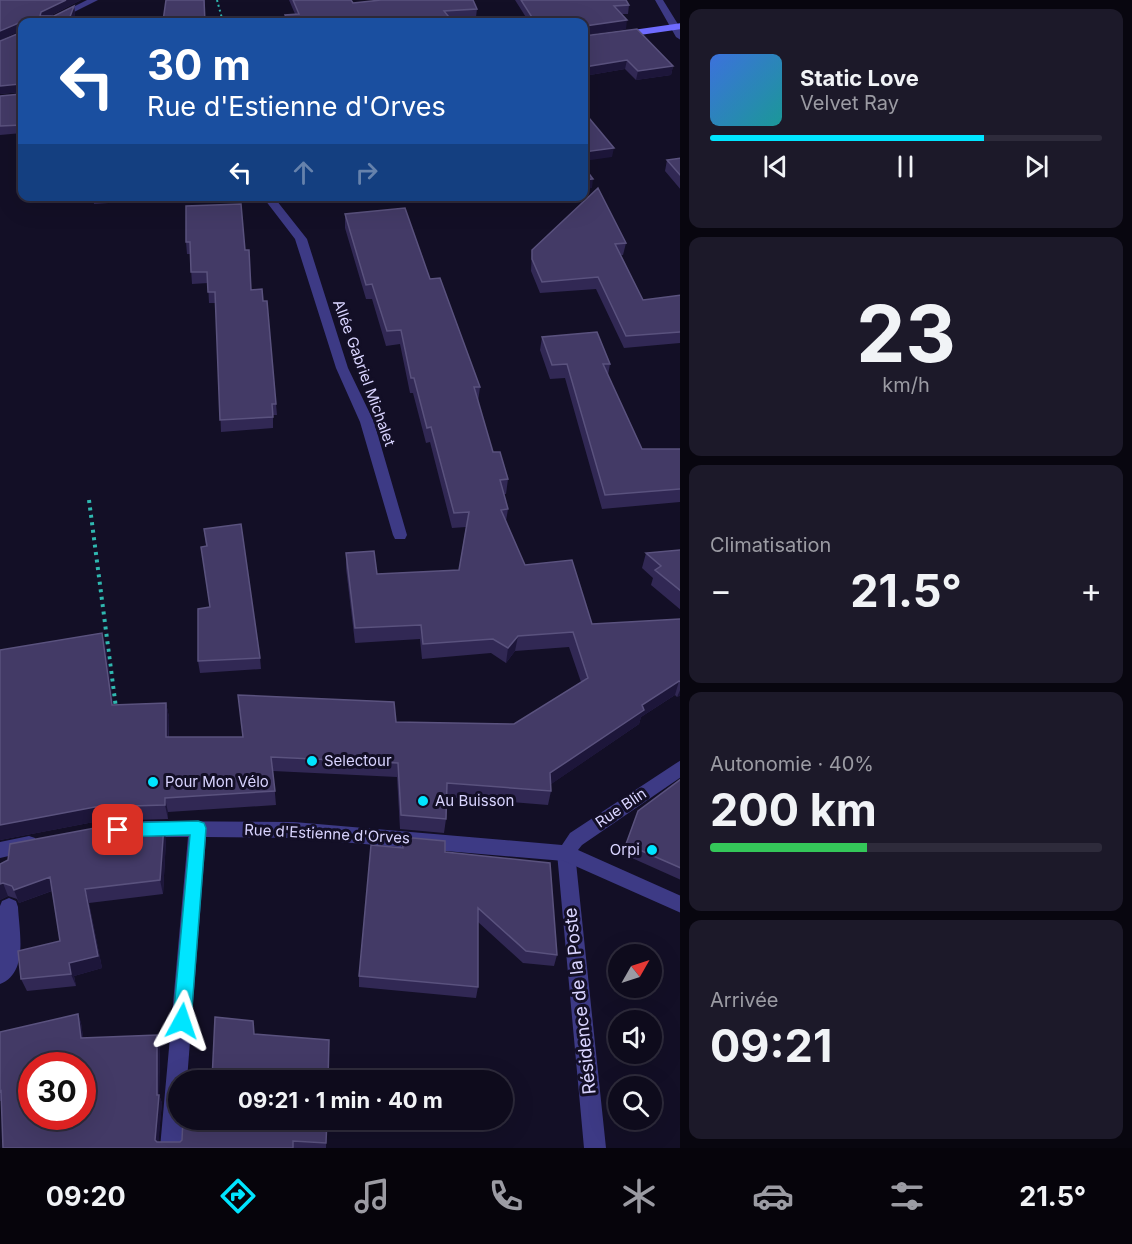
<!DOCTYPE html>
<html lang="fr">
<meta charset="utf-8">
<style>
:root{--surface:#0e0b1c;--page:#1c1929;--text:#f1f3f6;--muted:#9b9ba3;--line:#2e2b3b;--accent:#00e5ff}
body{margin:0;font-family:Inter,sans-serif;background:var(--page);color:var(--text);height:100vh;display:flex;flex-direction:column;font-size:22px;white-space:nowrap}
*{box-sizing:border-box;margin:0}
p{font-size:20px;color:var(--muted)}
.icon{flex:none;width:33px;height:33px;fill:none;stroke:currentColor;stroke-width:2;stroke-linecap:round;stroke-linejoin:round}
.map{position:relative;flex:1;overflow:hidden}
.drawer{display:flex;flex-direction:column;gap:9px;padding:9px;background:#08060f;width:452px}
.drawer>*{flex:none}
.banner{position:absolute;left:18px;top:18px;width:570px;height:183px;border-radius:12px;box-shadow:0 6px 24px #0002,0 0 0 2px var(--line);background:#1a4fa0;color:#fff;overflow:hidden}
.needle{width:39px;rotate:51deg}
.controls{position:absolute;left:608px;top:944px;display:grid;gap:12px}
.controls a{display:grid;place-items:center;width:54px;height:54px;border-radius:50%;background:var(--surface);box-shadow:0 6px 24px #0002,0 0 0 2px var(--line);font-size:30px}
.speed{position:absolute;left:18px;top:1052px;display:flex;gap:12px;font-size:30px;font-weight:700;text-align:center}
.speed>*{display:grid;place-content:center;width:78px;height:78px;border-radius:50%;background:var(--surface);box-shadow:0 6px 24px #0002,0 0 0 2px var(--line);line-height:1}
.speed .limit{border:9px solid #d22;background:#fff;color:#111}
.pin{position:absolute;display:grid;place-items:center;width:51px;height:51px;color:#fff;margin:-26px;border-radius:12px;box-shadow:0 3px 9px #0006}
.me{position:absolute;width:66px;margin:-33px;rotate:5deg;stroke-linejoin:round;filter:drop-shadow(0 0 4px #0008)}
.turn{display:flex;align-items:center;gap:21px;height:126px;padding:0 30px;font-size:27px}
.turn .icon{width:78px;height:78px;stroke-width:2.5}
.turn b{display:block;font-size:42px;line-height:51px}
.lanes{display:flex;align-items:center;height:57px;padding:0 30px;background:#0003;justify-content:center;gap:30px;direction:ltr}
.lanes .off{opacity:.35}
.big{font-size:45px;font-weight:700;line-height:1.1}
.drawer .card{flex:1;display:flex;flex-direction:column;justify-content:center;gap:9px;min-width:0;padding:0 21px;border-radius:12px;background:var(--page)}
.drawer .dial{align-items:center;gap:0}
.dial b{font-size:78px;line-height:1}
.song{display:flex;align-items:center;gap:18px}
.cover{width:72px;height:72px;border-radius:9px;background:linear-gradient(135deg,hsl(220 70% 55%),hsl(180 70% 35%))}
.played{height:6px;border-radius:3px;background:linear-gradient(90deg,var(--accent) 70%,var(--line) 70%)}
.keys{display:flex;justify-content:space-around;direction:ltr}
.heat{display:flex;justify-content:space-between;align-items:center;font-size:33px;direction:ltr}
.charge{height:9px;border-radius:4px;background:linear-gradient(90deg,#34c759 40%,var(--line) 0)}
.trip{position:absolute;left:168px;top:1070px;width:345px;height:60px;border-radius:30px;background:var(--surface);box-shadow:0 6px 24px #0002,0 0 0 2px var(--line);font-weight:700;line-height:60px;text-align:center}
.dock{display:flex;height:96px;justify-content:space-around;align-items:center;background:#06040b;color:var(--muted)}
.dock .icon{width:42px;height:42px}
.dock .on{color:var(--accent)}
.dock b{font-size:27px;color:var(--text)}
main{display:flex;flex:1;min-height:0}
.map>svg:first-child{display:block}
</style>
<main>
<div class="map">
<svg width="681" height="1148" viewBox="0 0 681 1148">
<rect width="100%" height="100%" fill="#130f26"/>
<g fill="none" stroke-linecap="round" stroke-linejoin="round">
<path stroke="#2fb8b0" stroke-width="2" stroke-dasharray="2 3" stroke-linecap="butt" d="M217,0L223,22"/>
<path stroke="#2fb8b0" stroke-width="4" stroke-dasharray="3 4.5" stroke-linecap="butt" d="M89,500L116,708"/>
<path fill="#3d3a85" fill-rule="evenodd" d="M566,845L572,847L575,853L606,1148H584L557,853L560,847Z
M9,898L16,901L18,907C19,931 29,973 0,984V906L2,901Z"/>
<path fill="#3d3a85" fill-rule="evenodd" d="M87,0H98L54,22H43Z
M655,0H663L681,29V40L676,37Z
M262,196H273L307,239L348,368L374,422L407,535L405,539H395L393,535L360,422L336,368L295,239Z
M681,760V777L582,845L578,850L681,896V913L564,861L294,838L206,837L187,1080H178V1119H184L182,1148H160L188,837H145L139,835L136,829L139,823L145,821L294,822L562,845L570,833Z
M29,836L35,838L38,844L35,850L0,858V842Z"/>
<path fill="#6f6bff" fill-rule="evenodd" d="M681,23V29L584,43V37Z"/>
</g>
<path fill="#312854" d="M0,0H81L50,16H54L74,6L75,14L72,22L163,21L166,0H205V22H22V133L0,135V96L21,94L22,93V92L0,94V41L22,32L21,30L0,40Z
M289,0H351L353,3L477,9L476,17L451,19L453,22H285V15L295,14Z
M515,0H626L629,5L628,14H622L626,29L584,35V36L673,66L671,75L636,80L625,69L584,76V22H529Z
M681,158V190L665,171L667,160Z
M93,196H152V200L94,204Z
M186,206L245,250L251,290L276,404L277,415H273V428L221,432L216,303H209L208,283L192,284L190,254H187L186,242Z
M345,214L430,279L480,387L478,402L493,452L508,479L506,494H504L508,509L506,521L525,565L592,624L681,619V695L677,697L675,695L641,717L639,724L551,784V791L548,805L446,797V819L444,833L400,829L397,777L273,771L276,805L168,812V819L99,821L0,840V650L106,647L113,705L166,703L169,717V737H243L396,722L514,724L581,682L569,647L515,651L506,663L491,653L422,659L420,639L355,643L346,568V553L377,574L459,570L466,527L452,528L430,442L426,443L413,393H410L400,344L386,346L372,299H366L345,228Z
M626,243L623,255H621L643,300L681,295V343L624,348L596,289L540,293L531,271L532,250Z
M542,337L610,364L608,375L642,449H681V502L602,509L565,378L550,379L540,350Z
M204,529L260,658L261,669L200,673L198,661L210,607L206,546Z
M681,550V610L651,585L653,578L642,568L646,553Z
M681,779V880L623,854L638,811Z
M402,837L445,852L557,955L554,966L523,963L478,922V987L476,998L359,987V976L401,848Z
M166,839L163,894L89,903L102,968L74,976L76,986L27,991L21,979L60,941L52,891L19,903L17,899L8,896L0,900V864Z
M78,1014L81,1023L83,1038L160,1044L159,1095L162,1103L158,1142H180L327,1119L326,1148H3L2,1101H0V1032Z"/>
<path fill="#1d163a" d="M66,0H81L42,20L40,16L41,12Z
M74,6L75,14L72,22H68Z
M627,20L626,29L584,35L585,26Z
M21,22L22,30L0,40V31Z
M627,60L625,69L584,76V67Z
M673,66L671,75L636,80L638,71Z
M20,84L22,92L0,94V86Z
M614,148L612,157L584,161V152Z
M593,179L592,188L584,189V180Z
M520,196H539L520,200Z
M102,633L106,647L115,720L112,705Z
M518,636L515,651L506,663L508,648Z
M679,681L675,695L641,717L639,724L547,787L550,773L642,705Z
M681,688V695L677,697Z
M166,703L169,717L168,751L166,737Z
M165,798L168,812V819L165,805Z
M95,807L99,821L0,840V825Z
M164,825L166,839L163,894L160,880Z
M50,877L54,890L19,903L14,890Z
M3,883L8,896L0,900V884Z
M85,889L89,903L102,968L74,976L76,986L71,974L69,963Z
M78,1014L81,1023L85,1047L81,1038Z
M157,1035L160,1044L159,1095L162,1103L158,1148L155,1140Z"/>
<path fill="#433a66" stroke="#5a527e" stroke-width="1.5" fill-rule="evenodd" d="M0,0H66L41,12L40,16H54L74,6L68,22L163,21L166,0H204L205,22H22V91L20,84L0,86V41L22,32L21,22L0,31Z
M293,0H351L353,3L381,0H473L477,9L444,11L453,22H288L285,15L299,14Z
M521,0H626L629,5L614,6L627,20L585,26L584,36L637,29L673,66L638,71L627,60L584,67V22H535Z
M22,92V125L0,126V96L21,94Z
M584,112L614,148L584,152Z
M681,158V176L667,160Z
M584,167L593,179L584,180Z
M598,188L626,243L615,244L643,300L681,295V332L626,336L598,277L542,282L532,259V250Z
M241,204L245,250H249L251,290L262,289L263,301H267L276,404H272L273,417L220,420L215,292H208L207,272H191L190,242H186V206Z
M405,208L430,279L440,278L480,387H474L493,452H500L508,479L500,480L508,509L501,510L525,565L572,560L592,624L681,619V682L679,681L642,705L644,710L550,773L551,791L447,783L446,819L401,815L398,763L271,757L275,791L165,798V805L95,807L0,825V650L102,633L112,705L166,703V737H243L238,695L394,702L396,722L514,724L588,678L573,632L518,636L508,648L493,639L423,644L421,625L355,628L346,553L374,551L377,574L459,570L469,512L454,513L431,427L427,428L414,378H411L401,330L387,331L372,284L366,285L345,214Z
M597,332L610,364H603L642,449H681V489L605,495L567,364L552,365L542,337Z
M241,524L260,658L198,661V609L210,607L201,547L207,546L204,529Z
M681,550V591L655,570L661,566L646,553Z
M681,779V868L626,844L638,811Z
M164,825L160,880L85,889L98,956L69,963L71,974L21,979L18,951L60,941L50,877L14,890L12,886L3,883L0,884V864L8,860L10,844L95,828Z
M402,837L445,841V852L550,863L557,955L526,951L478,908V987L359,976L371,845L403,848Z
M78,1014L81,1038L157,1035V1095H159L155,1140L157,1142H180L182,1140L183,1119H327L326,1143L293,1141V1148H3L1,1091L0,1092V1032ZM32,1065H82V1116H32Z
M215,1017L253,1021L254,1034L329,1040L328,1080H212Z"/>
<path fill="#00e5ff" stroke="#0095a6" stroke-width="1.5" d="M198,821L204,823L206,828L191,1021L188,1027L182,1029L175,1027L173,1021L190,835L118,837L112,835L110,830L112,825L118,823Z"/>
<g fill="#00e5ff" stroke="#130f26" stroke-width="2">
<circle cx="312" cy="761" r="6"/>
<circle cx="153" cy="782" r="6"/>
<circle cx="423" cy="801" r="6"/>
<circle cx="652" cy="850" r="6"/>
</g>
<g text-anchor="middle" stroke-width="6" stroke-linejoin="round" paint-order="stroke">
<g font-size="15" fill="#d9d4ff" stroke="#130f26">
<text transform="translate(364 373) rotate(70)" y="5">Allée Gabriel Michalet</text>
<text transform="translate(621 808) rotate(-34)" y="5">Rue Blin</text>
<text transform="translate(327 834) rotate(3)" y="5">Rue d'Estienne d'Orves</text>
</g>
<g font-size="15" fill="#d9d4ff" stroke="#130f26" text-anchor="start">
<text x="324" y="766">Selectour</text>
<text x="165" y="787">Pour Mon Vélo</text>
<text x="435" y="806">Au Buisson</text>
<text x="640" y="855" text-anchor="end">Orpi</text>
</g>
<g font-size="18" fill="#d9d4ff" stroke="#130f26">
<text transform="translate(580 1001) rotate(-96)" y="6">Résidence de la Poste</text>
</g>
</g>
</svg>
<div class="controls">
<a><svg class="needle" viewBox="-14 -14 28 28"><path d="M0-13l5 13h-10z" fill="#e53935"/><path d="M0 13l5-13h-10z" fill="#9b9ba3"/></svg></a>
<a><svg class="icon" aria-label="sound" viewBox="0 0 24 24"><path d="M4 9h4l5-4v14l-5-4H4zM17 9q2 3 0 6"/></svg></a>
<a><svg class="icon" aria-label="search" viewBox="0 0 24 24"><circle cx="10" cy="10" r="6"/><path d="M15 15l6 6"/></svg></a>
</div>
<div class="speed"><div class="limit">30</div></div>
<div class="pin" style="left:118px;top:830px;background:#d93025"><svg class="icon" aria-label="arrive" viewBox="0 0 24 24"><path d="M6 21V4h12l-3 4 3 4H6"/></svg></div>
<svg class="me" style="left:182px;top:1021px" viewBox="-20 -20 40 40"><path d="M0-17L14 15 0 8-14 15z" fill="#00e5ff" stroke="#fff" stroke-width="4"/></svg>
<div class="trip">09:21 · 1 min · 40 m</div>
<div class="banner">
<div class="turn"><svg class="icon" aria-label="left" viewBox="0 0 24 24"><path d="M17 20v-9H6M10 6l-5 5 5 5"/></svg><div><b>30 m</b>Rue d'Estienne d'Orves</div></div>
<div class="lanes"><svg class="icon" aria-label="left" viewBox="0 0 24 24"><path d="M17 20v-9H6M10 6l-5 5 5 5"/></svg><svg class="icon off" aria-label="ahead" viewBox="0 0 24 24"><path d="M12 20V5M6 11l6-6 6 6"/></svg><svg class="icon off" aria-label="right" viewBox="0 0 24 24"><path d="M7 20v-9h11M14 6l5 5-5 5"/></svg></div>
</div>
</div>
<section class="drawer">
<div class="card">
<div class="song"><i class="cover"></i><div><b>Static Love</b><p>Velvet Ray</p></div></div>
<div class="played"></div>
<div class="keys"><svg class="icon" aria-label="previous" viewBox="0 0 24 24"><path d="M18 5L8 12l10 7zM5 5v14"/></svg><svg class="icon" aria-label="pause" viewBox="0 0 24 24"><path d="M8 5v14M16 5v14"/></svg><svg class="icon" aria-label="next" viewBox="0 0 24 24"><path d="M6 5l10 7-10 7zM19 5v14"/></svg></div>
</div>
<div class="card dial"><b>23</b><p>km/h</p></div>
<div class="card"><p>Climatisation</p>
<div class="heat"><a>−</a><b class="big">21.5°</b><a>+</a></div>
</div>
<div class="card"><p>Autonomie · 40%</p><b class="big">200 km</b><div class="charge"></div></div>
<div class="card"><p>Arrivée</p><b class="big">09:21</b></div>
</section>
</main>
<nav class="dock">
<b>09:20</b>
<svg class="icon on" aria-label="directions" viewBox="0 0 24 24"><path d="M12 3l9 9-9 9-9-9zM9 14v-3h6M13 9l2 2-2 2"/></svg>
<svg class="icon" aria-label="music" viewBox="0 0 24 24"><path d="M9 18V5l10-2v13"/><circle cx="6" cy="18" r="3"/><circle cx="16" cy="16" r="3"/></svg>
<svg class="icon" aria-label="phone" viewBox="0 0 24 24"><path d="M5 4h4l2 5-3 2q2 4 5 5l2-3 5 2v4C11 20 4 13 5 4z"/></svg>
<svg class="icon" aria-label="climate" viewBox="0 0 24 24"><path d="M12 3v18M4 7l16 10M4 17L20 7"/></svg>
<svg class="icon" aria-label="car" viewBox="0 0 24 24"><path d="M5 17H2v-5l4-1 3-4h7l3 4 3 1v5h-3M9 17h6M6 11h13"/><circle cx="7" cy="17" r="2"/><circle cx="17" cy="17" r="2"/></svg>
<svg class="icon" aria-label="filters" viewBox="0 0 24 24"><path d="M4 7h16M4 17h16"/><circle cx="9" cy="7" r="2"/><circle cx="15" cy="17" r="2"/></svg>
<b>21.5°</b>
</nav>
